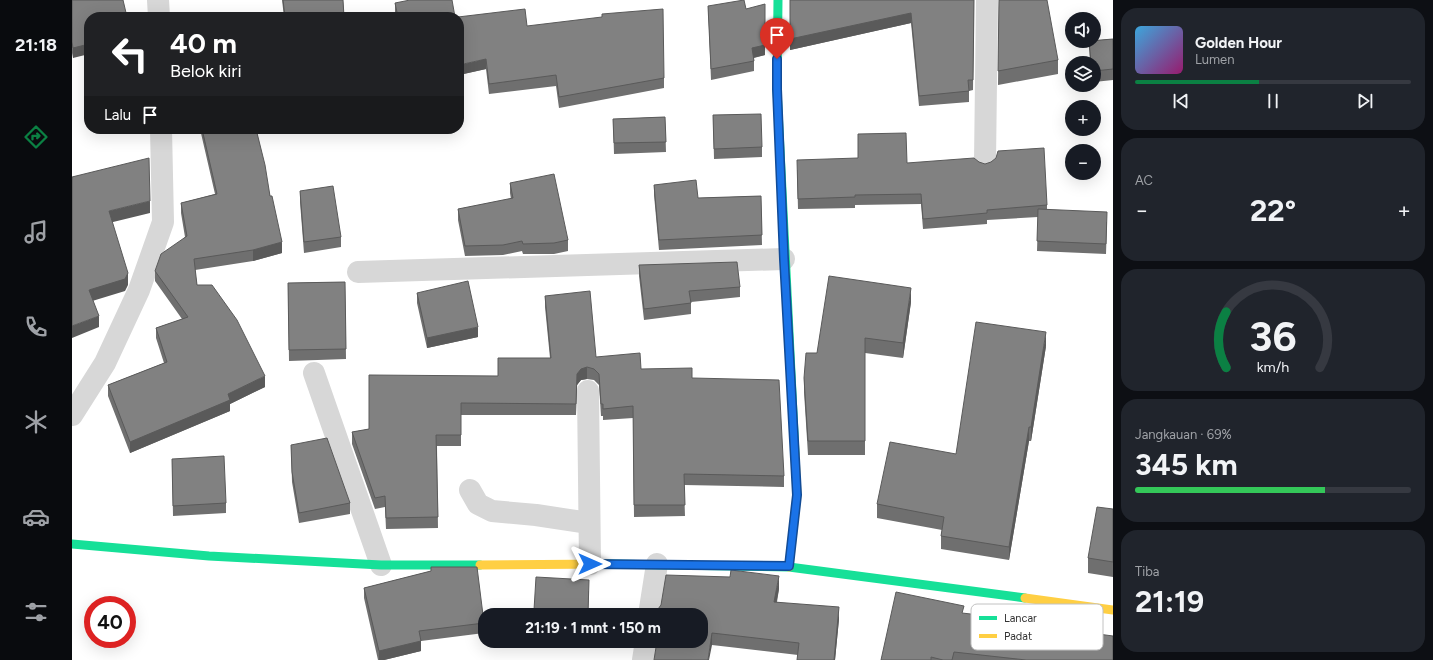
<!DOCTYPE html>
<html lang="id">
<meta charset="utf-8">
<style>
:root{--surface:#171b24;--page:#20242c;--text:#f1f3f6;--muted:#9ea1a6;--line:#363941;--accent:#0b8043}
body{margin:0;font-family:Figtree,sans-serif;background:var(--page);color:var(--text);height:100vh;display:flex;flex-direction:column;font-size:15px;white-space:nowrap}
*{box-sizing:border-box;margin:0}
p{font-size:13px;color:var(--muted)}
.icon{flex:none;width:22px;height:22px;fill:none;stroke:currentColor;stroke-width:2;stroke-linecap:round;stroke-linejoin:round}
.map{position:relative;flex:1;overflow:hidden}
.side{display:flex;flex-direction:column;gap:8px;padding:8px;background:#0d0f14;width:320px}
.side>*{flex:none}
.hud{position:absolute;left:12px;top:12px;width:380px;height:122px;border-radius:16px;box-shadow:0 4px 16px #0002;background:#202124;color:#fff;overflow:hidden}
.controls{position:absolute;left:993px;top:12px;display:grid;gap:8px}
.controls a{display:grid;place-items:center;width:36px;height:36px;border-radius:50%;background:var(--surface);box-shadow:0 4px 16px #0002;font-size:20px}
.speed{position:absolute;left:12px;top:596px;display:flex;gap:8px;font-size:20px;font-weight:700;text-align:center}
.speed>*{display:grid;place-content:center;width:52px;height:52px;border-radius:50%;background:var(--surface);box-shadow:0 4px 16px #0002;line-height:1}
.speed .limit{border:6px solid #d22;background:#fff;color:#111}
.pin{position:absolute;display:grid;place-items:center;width:34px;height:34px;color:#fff;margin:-41px -17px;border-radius:50% 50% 50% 0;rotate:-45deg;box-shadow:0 0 4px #0007}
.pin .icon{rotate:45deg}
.me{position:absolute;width:44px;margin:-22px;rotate:90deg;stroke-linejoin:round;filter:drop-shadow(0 0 3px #0008)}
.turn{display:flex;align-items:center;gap:14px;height:84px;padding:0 20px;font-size:18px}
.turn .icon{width:52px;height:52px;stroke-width:2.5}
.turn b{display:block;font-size:28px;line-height:34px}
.then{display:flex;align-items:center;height:38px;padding:0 20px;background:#0003;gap:8px;font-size:15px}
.big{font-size:30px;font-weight:700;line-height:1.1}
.side .widget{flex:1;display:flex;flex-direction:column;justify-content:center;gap:6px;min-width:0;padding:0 14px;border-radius:16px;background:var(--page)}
.side .dial{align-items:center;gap:0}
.dial svg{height:104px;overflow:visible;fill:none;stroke:var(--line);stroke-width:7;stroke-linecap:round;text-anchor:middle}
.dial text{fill:var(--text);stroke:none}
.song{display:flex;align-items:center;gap:12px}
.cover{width:48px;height:48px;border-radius:6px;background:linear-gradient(135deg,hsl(200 70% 55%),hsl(320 70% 35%))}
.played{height:4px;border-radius:2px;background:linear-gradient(90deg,var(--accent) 45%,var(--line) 45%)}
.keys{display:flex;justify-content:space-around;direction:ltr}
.heat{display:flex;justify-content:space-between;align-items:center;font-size:22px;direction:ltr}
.charge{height:6px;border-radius:3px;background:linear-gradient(90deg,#34c759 69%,var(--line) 0)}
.trip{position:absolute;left:406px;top:608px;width:230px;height:40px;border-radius:16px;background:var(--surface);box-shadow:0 4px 16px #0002;font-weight:700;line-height:40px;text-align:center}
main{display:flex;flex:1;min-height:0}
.dock{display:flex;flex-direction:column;width:72px;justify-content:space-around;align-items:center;background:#090b0e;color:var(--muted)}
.dock .icon{width:28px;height:28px}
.dock .active{color:var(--accent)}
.dock b{font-size:18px;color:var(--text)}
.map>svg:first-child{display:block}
</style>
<main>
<nav class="dock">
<b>21:18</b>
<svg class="icon active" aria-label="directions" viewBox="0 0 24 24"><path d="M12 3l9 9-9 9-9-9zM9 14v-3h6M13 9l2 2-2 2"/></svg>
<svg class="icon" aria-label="music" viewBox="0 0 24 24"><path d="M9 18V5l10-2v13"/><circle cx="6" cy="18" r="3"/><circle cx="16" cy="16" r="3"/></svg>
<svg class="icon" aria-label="phone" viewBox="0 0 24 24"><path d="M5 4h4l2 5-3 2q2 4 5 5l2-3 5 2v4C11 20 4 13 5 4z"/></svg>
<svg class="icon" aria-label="climate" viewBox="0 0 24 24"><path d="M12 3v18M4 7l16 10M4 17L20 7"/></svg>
<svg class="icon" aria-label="car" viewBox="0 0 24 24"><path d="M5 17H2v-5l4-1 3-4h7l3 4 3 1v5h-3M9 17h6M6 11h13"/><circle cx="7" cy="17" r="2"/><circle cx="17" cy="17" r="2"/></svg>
<svg class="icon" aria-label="filters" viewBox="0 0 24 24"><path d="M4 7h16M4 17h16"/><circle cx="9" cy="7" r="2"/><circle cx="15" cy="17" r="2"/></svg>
</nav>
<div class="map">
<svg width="1041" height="660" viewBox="0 0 1041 660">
<rect width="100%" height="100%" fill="#fff"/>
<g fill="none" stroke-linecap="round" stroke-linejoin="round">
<path stroke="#d7d7d7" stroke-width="22" d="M86,0L87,17
M913,162L915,0
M286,272L712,259
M242,373L309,565
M516,391L518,564
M0,415L33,363L67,290L91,222L89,129
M398,490L406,504L420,511L464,515L517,523
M577,615L585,564
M571,660L574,641"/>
<path stroke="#16e098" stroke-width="9" d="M706,0L705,89L723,454
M0,544L137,556L309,565H408
M535,564L717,567L953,598"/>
<path stroke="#ffcf43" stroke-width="9" d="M408,565L535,564
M717,567L725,495L723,454
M953,598L1041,610"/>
</g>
<path fill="#6f6f6f" d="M0,0H51L1,58L0,53Z
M210,0H271L272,17H212Z
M718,0H902L901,90L897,91V102L847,106L839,23L718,50Z
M927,0L986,60V74L926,85Z
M323,3L383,17H324L323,14Z
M636,6L674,9L693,55L682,58V71L639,80Z
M455,26L592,78V88L487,108L484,86L417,94L414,69L387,75Z
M1041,39V80L1022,82V63H1018L1017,41Z
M641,115L690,147V157L642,159Z
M593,117L594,152L542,154L541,119Z
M128,129H184L198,196L210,253L181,261L123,270L125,285L193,387L158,404V411L58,453L36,396V385L92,363L84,338V328L110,319L83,281V271L113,237L109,213V203L143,194Z
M907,162L975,205V209L1035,222L1034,254L965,251L966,217L915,220V224L851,229L849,204L783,205V208L726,209L725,170L835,163Z
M438,183L496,240V251L482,254H451L450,251L431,255L393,256L386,220V209L439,199L438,193Z
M582,185L626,198L689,196L690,245L587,250L582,195Z
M228,191L269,237V247L232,253L228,202Z
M567,265L668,287V297L619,302V314L572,320L567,276Z
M273,282L274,359L217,361L216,283Z
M345,293L406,337L355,348L345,303Z
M473,296L524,357L569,369L620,378L712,476V487L612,485L613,516L562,517L561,418L531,420V416H529L527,385L522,380L515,379L509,380L505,385L504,415H389V446H365L366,528L314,529L313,507L303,509L280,444V432L297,429L426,376L478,358L473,307Z
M839,302L831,358L793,353V455H736L732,392V378L745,353Z
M974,346L959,441H957L937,560L869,549V536L870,530L805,518V504L884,454Z
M219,445L278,503V514L227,523L220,482Z
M100,459L154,503V513L101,516Z
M1041,509V577L1016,573V558Z
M359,567L412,623V633L349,641V651L312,660H306L292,598V588L359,571Z
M707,589L705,602L767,619L763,660H725L726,655L640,645L629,615Z
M517,591L516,615H462V610Z
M892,614L1011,632L1041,660H809Z"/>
<path fill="#5a5a5a" d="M693,4V55L680,58V48Z
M839,13V23L718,50V39Z
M17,44V54L1,58V48Z
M414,59V69L387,75V65Z
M78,201V213L37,223V211Z
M210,242V253L181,261V250Z
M56,273V285L53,291L17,302V290Z
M839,288V302L831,358V343Z
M27,316V327L0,338V326Z
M406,327V337L355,348V338Z
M974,332V346L959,441V427Z
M515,367V379L509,380L505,385L504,415L505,374L509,369Z
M193,376V387L158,404V411L58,453V442Z
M957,427V441L937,560V547Z
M707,576V589L702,614V602Z
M767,607V619L763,660H762Z
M640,633V645L637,660H636Z
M349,641V651L312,660H307V651Z"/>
<path fill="#818181" stroke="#5a5a5a" d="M0,0H51L55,17H17V44L1,48L0,42Z
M211,0H271L272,17H213Z
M338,0H380L383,17H326L323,3Z
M672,0L674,9L693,4V45L680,48L682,61L639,69L636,6Z
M718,0H902L901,80H896L897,91L847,96L839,13L718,39Z
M927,0H975L986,60L926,71Z
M453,9L455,26L530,17V14L591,9L592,78L487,97L484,75L417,84L414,59L387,65V17H386Z
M1041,39V69L1022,71V63H1019L1017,41Z
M689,114L690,147L642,149L641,115Z
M593,117L594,142L542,143L541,119Z
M130,129H184L193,165L198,196H200L210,242L181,250L122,259L125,285H140L165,320L193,376L156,394L158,400L58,442L36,385L95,362L84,328L116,317L83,271L89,254L115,236L109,203L145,194Z
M834,133L835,163L902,158L907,162L913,164L919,162L924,158L926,151L972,148L975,205L915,210V213L851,219L849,194L783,195V197L726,199L725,160L786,158V134Z
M77,158L78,201L37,211L56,273L53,279L17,290L27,316L0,326V177Z
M482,174L496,240L482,243L451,244L450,241L431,245L393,246L386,209L441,198L438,183Z
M624,180L626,198L689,196L690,235L587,240L582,185Z
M261,186L269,237L232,242L228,191Z
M966,209L1035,212L1034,244L965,241Z
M665,262L668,287L617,291L619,303L572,309L567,265Z
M757,276L839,288L831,343L793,338V441H736L732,378L734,353H745Z
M396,281L406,327L355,338L345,293Z
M273,282L274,349L217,350L216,283Z
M518,291L524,357L568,353L569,369L620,368V378L707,380L712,476L612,474L613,505H562L561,406L531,409V404H529L527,374L522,369L515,367L509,369L505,374L504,404L389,403V435H364L366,517L314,518L313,496L303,498L280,432L297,429V375L426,376V358H479L473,296Z
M904,322L974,332L959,427H957L937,547L869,536L872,517L805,504L818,442L884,454Z
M255,438L278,503L227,513L220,472L219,445Z
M152,456L154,503L101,506L100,459Z
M1025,507L1041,509V562L1016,558Z
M359,567H405L412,623L347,631L349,641L307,651L292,588L359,571Z
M659,570L707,576L702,602L767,607L762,660H725L727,643L640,633L636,660H582L585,641H629V615H583V613L589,605L594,575L658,577Z
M464,577L517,580L516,613L462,610Z
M824,592L892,606L890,613L1011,627V632L1041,636V660H954L882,652L880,660H871L859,657V660H809Z"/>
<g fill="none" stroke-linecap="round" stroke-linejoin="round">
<defs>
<path id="route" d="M518,564L717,566L725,495L712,259L705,89V59"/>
</defs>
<use href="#route" stroke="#114b97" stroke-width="10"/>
<use href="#route" stroke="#1a73e8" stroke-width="7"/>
</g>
<rect x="899" y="604" width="132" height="46" rx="6" fill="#fff" stroke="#c2c2c2" stroke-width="1"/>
<rect x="907" y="616" width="18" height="4" fill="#16e098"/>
<rect x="907" y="634" width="18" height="4" fill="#ffcf43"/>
<g font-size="11" fill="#333">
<text x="932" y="622">Lancar</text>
<text x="932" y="640">Padat</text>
</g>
</svg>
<div class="controls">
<a><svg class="icon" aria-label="sound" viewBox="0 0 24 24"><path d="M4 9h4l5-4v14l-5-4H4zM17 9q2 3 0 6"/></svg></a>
<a><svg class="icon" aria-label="layers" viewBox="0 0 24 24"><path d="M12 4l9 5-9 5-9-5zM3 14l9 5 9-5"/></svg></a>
<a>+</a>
<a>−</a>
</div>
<div class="speed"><div class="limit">40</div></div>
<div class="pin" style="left:705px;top:59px;background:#d93025"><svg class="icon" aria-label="arrive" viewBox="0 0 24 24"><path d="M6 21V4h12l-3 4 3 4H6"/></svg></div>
<svg class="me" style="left:518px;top:564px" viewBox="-20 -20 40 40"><path d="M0-17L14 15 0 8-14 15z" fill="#1a73e8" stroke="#fff" stroke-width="4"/></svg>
<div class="trip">21:19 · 1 mnt · 150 m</div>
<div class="hud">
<div class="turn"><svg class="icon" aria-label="left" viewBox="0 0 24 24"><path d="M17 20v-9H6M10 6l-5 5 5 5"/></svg><div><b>40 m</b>Belok kiri</div></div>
<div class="then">Lalu<svg class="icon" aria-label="arrive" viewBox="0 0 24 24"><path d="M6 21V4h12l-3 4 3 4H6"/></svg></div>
</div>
</div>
<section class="side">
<div class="widget">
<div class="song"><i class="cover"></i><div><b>Golden Hour</b><p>Lumen</p></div></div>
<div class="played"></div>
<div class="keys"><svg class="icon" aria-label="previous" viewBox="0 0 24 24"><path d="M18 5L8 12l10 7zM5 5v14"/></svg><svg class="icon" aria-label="pause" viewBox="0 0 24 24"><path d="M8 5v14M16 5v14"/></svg><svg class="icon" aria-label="next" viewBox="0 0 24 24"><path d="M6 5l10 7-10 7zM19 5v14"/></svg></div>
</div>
<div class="widget"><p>AC</p>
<div class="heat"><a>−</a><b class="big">22°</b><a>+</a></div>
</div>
<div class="widget dial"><svg viewBox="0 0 100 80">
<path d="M14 69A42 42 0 1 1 86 69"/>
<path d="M14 69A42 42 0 0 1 14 26" stroke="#0b8043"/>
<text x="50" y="56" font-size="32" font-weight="700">36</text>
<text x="50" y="72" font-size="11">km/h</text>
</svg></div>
<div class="widget"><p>Jangkauan · 69%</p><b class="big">345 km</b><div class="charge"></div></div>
<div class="widget"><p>Tiba</p><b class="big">21:19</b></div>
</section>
</main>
